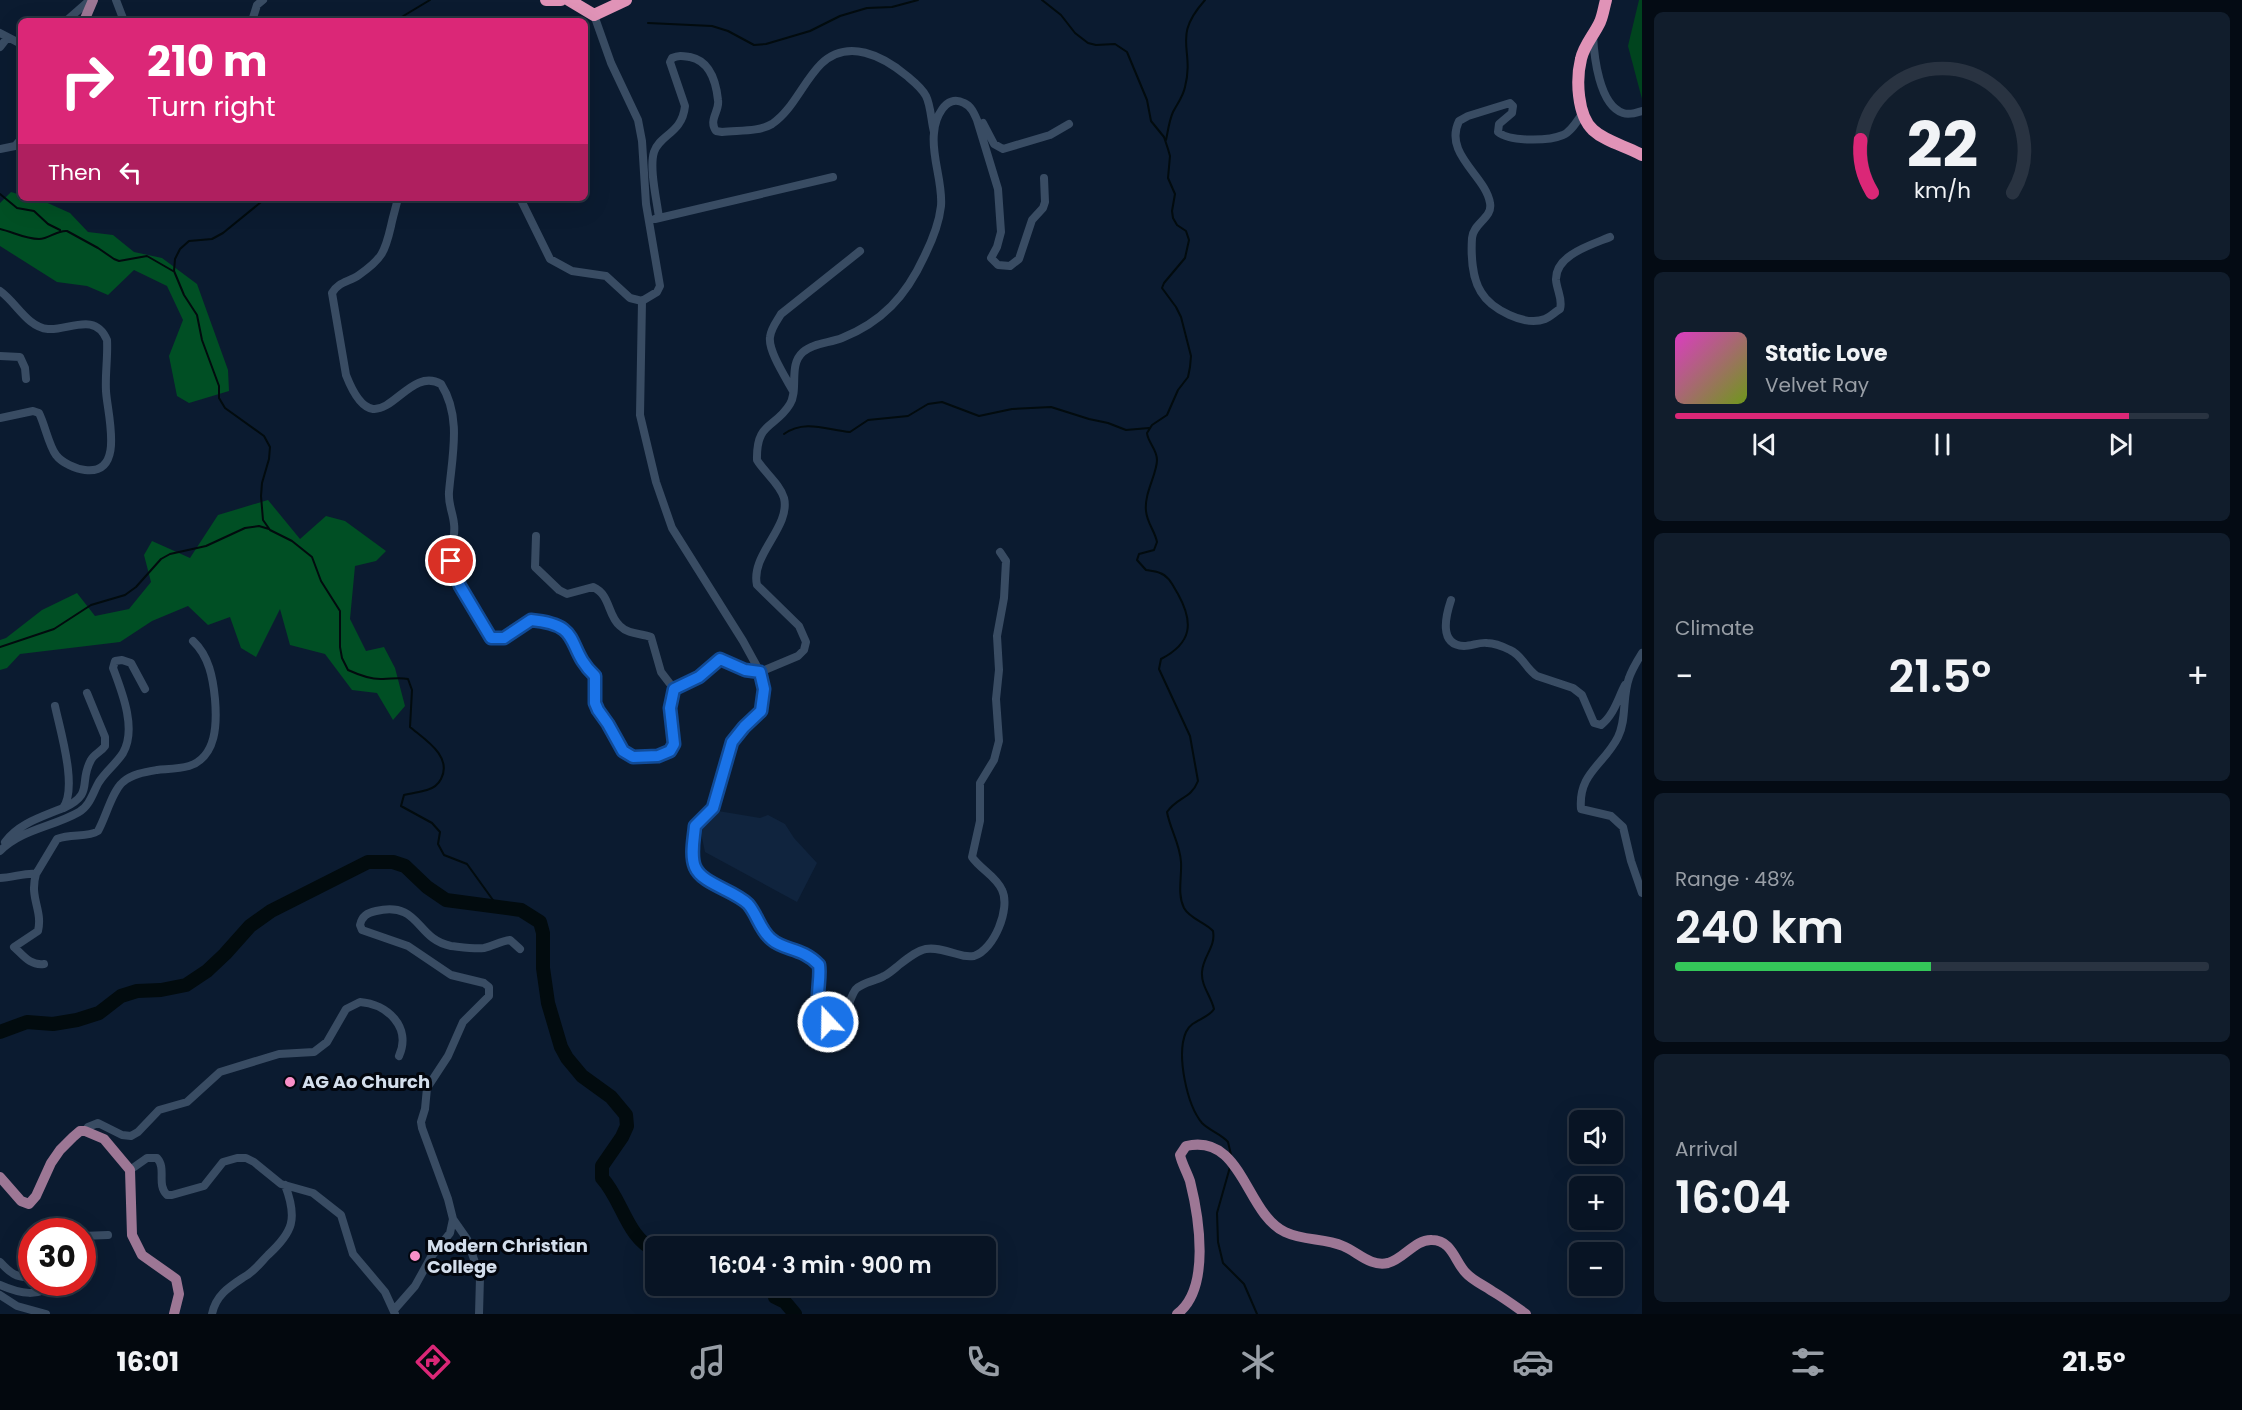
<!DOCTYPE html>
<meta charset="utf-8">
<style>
:root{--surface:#081424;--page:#111d2c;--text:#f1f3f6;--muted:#989ea6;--line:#293341;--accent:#db2777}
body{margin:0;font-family:Poppins,sans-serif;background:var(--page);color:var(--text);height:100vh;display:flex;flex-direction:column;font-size:22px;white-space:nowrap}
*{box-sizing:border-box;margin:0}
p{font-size:20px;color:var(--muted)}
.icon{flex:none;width:33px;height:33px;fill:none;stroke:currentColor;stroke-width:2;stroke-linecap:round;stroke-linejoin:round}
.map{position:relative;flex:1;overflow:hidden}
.side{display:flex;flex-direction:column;gap:12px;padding:12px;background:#040b14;width:600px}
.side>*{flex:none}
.guide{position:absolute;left:18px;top:18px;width:570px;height:183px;border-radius:9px;box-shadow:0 6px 24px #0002,0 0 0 2px var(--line);background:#db2777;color:#fff;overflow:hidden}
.tools{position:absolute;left:1569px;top:1110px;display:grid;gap:12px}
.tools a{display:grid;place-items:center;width:54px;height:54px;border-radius:9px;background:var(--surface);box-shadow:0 6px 24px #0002,0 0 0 2px var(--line);font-size:30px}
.speed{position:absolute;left:18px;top:1218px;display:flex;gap:12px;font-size:30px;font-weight:700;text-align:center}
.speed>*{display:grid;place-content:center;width:78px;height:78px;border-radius:50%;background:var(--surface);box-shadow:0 6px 24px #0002,0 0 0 2px var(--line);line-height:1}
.speed .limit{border:9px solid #d22;background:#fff;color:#111}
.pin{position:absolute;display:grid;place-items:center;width:51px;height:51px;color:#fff;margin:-26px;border:3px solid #fff;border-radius:50%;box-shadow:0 2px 6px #0007}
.me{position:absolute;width:66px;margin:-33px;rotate:339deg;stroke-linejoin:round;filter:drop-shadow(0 0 4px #0008)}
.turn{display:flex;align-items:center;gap:21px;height:126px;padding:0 30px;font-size:27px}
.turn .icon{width:78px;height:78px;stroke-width:2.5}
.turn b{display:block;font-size:42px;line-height:51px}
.then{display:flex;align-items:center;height:57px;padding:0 30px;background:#0003;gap:12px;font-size:22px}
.big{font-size:45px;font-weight:600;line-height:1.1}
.side .widget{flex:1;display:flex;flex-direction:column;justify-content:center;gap:9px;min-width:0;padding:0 21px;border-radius:9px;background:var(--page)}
.side .dial{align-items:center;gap:0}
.dial svg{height:156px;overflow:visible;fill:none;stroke:var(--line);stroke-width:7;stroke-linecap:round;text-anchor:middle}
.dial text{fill:var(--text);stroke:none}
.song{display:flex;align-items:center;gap:18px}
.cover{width:72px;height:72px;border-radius:9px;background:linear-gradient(135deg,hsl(310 70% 55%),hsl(80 70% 35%))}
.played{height:6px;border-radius:3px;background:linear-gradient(90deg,var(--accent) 85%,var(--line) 85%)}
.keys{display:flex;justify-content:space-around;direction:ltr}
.heat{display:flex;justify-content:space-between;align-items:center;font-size:33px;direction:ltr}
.charge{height:9px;border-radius:4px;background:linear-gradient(90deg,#34c759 48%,var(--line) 0)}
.trip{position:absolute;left:645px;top:1236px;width:351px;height:60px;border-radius:9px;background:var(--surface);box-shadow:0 6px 24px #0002,0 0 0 2px var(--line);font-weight:600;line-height:60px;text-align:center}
.dock{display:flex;height:96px;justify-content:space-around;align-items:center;background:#03080e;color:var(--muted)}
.dock .icon{width:42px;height:42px}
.dock .current{color:var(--accent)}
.dock b{font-size:27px;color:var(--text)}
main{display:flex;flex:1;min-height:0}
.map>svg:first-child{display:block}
</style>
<main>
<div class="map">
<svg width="1642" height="1314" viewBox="0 0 1642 1314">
<rect width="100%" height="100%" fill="#0b1b30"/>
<path fill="#10243e" d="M706,809L760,818L768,815L785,824L794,838L817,863L797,902L705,852L700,828Z"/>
<path fill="#00441e" d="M1639,0H1642V99L1628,46Z"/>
<path fill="#004f24" d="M11,192L21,195V198L41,200L70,213L88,232L113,235L134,252L162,258L197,284L228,370L229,391L189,403L177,396L169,356L183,320L167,286L134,270L108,295L87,286L57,282L0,246V203Z
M268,500L300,539L326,516L345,521L386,551L376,561L355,566L350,619L366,651L384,647L395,668L405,706L393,720L377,693L352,690L325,654L290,645L280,609L256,657L241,648L230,617L208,625L188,606L152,621L120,642L20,654L7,668L0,670V640L6,638L42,610L77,593L95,616L129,609L151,582L144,555L152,541L190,558L218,515Z"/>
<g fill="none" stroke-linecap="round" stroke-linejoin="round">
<path stroke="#020b0e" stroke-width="2" d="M1042,0L1061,15L1075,33L1088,43L1096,45L1115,44L1127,52L1147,100L1151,121L1164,137L1168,149L1170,156L1168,178L1175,194L1172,211L1173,218L1177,225L1186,231L1189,240L1185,258L1164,283L1162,288L1176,307L1181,317L1191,356L1190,367L1188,377L1178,390L1167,415L1152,425L1147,433C1148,443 1157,449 1157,460C1157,474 1144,493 1146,511C1147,523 1155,531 1157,542L1154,550L1139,554L1137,560L1146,570C1151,571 1156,571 1160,573C1169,576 1173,586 1178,594C1194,623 1192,643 1161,659L1159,669L1190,736L1198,781C1191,799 1177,797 1167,812C1170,829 1180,844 1181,862C1182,877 1177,894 1184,908C1190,919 1205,922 1213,931C1216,947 1203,956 1202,972C1201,986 1211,996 1214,1009C1208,1019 1191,1020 1186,1032C1176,1055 1187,1105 1202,1123C1210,1131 1221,1134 1228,1142L1232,1159
M395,21L430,0
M648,23L712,26L728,31L754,45L766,44L810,31L840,16L867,8L892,7L918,0
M1166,140C1168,131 1169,121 1173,112C1177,104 1183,97 1185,87C1195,48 1171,38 1205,0
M0,194L17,208L34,211L48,224L60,230
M266,198L223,233L212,239L189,241L180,249L175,259L174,271L184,295L197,315L202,340L219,386V398L225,408L264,436L270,447L269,459L262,483L261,496L263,520L270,530L292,541L312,557L321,581L340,611V647L342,658L348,670C359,675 371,680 383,679C392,679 398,677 408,679L412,690L410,727C424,739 453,756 441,779C438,785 434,788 427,790C420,792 412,793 404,795L401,806L432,823L440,832L438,844L444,855L467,864L498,907
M0,229C13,232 25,239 39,239C49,239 57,230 67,231L98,248L114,259L119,261L147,256L173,271
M784,434C805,419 827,430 850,432L868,420L908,416L928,404L942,402L979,416L1012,409L1051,407L1089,419L1108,423L1126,430L1149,428
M0,647L54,629L91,605L125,595L136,587L161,559L170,554L206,546L245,528L259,526L269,529
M1230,1167L1217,1213L1218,1242L1223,1263L1244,1284L1257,1314"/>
<path stroke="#020b0e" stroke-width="14" d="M0,1032L27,1022L53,1024L77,1020L99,1013L121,996L137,991L161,990L186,985L207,971L225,954L250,926L271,911L368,862H393L405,866L427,887L446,900L521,910L540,922L543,933V968L548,1003L561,1047L567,1058L582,1076L611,1097L626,1115L627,1126L622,1137L602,1166V1178C623,1201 626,1237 656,1251
M775,1286V1297L785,1302L795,1314"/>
<path stroke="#394c63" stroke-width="8" d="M116,0L124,21
M594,15L611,63L638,120L642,141L646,204L660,286L657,292L642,301L640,415L656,482L672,528L743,641L760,672L764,689L761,711L744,727L732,742L713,808L695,826C694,838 690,856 695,867C702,885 734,890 748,904C757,914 760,930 770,939C784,952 802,947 819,965C821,979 811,1013 826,1021C845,1032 848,998 856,989C863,982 876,981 884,976C890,973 894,969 899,965C923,946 927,945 957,954C963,956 968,957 974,956C994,950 1011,908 1002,890C996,876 980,869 972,857L980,821V783L994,760L999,741L996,699L999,670L997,636L1004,598L1006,561L1000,552
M66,21L90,0
M252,21L257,5L263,0
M0,33L21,44
M1593,35C1594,56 1599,105 1623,113C1629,115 1636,113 1642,111
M0,47L7,38
M1582,114C1577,121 1571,132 1563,135C1549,141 1510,142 1498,132L1499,124L1512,113L1513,106L1510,103L1468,116L1459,121C1443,154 1486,176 1490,203C1493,218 1473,223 1472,238C1471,254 1472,278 1481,292C1491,309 1525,327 1545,319C1550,317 1555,312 1560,309C1563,299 1557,291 1556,280C1555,255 1591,245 1610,237
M983,123L994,144L1003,149L1050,135L1069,124
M0,149L15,146L21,139
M398,198C396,207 393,216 391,226C385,252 382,259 359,275C349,282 338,282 332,293L346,375C378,457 403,362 441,384C462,417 452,456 449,492C448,505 453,512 454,524C456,536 450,548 451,561C454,577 479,626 491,638H504L531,620L556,625L565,629L570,633L581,662L595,677C597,686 594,695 596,705C598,712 604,718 609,724C622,744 619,760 648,757C656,756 663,755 671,751L674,738L670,708L674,689L699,677L720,659L745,670L760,672L798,656L804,650L806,642L799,626L757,585C750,555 791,527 784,498C780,484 764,472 757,460C756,421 775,429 790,404C799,389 788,365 803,352C813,343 830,343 842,338C882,322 906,296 924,257C932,241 939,224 941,206C943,182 931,156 934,133C935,119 945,93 964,103C971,106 974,113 977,120L998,189L1001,232L997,247L991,258L998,265L1010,266L1019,259L1032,220L1043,208L1045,202L1044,178
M520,198L550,259L572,271L606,276L630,298L642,301
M659,218C657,201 649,168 654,152C660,134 682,134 685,106L670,62L672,58C679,55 683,56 690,57C710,61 716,81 718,100C720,111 708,120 716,131L722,132C737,130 759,132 772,124C793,110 803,82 821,64C848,38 883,56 907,76C913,81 922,88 926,96C931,106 931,121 934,132
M655,219L833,177
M0,291C16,302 27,327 48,329C68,331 95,311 107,340C108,357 105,374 106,391C107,413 126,475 85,470C76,469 62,463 56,455C49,446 45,425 39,413L33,411L0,418
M0,356L20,357L25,368L26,379
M793,391C786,378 768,351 770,337C771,328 777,321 781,314L860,251
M536,536L535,567L559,590L567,594L593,587C611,595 607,615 620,626C629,635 641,633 651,637L661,672L674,689
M1451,600C1446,615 1438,645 1464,646C1472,646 1479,642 1487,643C1494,643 1504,647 1510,650C1522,655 1526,669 1537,676L1573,688L1582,695L1594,723L1601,725C1614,715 1618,698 1625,685
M1642,653C1637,661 1632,669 1629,678C1622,697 1627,719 1618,737C1604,765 1578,773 1581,809L1611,816L1623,827L1631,861L1642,893
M64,808C95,793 78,783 91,760C94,754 101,752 105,746V737L87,693
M5,842C19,823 42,817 63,808C78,788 60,730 55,706
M0,851C22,829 53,827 79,812C90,806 93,792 99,782C106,771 116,764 123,753C137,729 122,692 113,668L115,661L122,660L131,663L145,689
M36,874L57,839C71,833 87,838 98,831C106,817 112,791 123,782C132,774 145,772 157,770C167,769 179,769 189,766C217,757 217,723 215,699C213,678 209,656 193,641
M0,878C12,878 27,872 36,874C29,898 43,910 38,931L14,947C23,955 30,966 44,964
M85,1131L88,1127L98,1123L122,1135L131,1136L138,1132L159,1110L187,1102L220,1072L279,1054L314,1052L327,1042L346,1009L360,1002C387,1004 412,1027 399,1056
M130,1170L147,1158H157C167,1169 156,1184 167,1195H172L204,1186L223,1162L237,1158H246L254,1162L281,1184L313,1193L341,1215L353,1254L385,1292L395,1314
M453,1219L467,1239L480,1277L479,1314
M82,1236L108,1235
M0,1262C9,1272 17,1279 32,1277
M0,1285C20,1294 39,1298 57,1282
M0,1295L17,1306L46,1314
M394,1310L415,1286L431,1257L450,1233L453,1219L448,1199L422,1128L421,1122L425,1109L427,1088L448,1056L463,1022L489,996V987L484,983L451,975L408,946L362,930L360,925C362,916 367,913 376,911C421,901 415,939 451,946C461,947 474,949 484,948C493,946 501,941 510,940L520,949
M212,1314C216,1295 229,1287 244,1277C254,1272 261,1262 268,1255C293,1232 298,1219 285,1185"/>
<path stroke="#9d7795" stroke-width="10" d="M84,21L93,0
M0,1177L21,1201L29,1204L36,1196L51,1163L60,1150L73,1137L80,1131H85L104,1139L130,1170L132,1235L142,1255L176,1279L179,1294L174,1314
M1177,1314C1211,1289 1199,1217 1190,1181C1187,1172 1182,1164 1180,1155L1186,1146C1243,1133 1245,1213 1285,1232C1304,1241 1324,1238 1343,1246C1358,1252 1370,1267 1388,1263C1404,1259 1415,1239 1432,1240C1452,1240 1455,1262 1466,1273C1473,1281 1484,1285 1492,1291C1504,1298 1515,1306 1526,1314"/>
<path stroke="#e093b7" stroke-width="12" d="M546,0H561
M569,0L594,15L626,0
M1606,0C1604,7 1603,15 1600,22C1594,35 1584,45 1581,59C1576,79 1577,115 1593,130C1606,142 1626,146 1642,155"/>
</g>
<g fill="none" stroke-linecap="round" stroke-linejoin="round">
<defs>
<path id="route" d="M451,561L460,586L491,638H504L531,620C585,625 564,647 595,676V703L598,710L608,724L623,751L633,757L658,756L670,751L674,744L670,708L674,689L699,677L720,659L745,670L760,672L764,689L761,711L744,727L732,742L713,808L695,826C694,838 690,855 695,867C702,884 734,890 748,904C757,914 760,930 771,939C784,951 802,947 819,965C822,982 810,1012 828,1022"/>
</defs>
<use href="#route" stroke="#114b97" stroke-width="15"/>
<use href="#route" stroke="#1a73e8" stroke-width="10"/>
</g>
<g fill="#fa8fc8" stroke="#02060e" stroke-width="2">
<circle cx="290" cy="1082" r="6"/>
<circle cx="415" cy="1256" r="6"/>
</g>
<g text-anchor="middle" stroke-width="6" stroke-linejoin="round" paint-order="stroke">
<g font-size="18" font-weight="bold" fill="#d3deec" stroke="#02060e" text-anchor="start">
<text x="302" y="1088">AG Ao Church</text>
<text x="427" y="1252">Modern Christian<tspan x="427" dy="21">College</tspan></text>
</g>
</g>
</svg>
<div class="tools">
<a><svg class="icon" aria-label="sound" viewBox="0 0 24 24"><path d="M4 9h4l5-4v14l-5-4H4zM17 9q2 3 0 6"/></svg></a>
<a>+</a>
<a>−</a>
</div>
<div class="speed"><div class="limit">30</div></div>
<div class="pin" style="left:451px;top:561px;background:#d93025"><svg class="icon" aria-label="arrive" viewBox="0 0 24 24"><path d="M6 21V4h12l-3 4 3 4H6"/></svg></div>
<svg class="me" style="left:828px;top:1022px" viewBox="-20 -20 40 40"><circle r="17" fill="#1a73e8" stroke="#fff" stroke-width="3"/><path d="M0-11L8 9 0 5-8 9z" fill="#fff"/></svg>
<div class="trip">16:04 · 3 min · 900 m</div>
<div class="guide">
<div class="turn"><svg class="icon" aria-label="right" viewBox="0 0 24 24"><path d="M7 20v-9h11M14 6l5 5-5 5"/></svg><div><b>210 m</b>Turn right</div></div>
<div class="then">Then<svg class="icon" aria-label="left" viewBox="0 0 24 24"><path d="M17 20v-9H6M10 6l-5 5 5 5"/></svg></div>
</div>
</div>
<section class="side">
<div class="widget dial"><svg viewBox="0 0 100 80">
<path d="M14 69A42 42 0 1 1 86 69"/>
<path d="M14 69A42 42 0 0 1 8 42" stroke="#db2777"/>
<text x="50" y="56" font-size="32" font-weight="700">22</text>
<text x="50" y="72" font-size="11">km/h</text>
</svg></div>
<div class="widget">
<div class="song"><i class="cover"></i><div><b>Static Love</b><p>Velvet Ray</p></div></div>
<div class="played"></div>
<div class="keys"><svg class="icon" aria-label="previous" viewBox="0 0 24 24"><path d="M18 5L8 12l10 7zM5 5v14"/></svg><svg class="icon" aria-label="pause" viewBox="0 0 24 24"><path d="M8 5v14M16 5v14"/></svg><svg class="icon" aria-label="next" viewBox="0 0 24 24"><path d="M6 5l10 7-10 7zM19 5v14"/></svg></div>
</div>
<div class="widget"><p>Climate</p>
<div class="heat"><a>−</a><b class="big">21.5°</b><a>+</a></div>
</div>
<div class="widget"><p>Range · 48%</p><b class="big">240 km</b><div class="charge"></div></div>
<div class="widget"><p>Arrival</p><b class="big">16:04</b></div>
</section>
</main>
<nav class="dock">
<b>16:01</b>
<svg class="icon current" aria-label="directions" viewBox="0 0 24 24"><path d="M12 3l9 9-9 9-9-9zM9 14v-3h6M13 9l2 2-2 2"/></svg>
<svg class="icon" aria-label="music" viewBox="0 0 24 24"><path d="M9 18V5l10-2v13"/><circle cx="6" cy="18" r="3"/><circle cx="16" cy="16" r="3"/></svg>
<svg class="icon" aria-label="phone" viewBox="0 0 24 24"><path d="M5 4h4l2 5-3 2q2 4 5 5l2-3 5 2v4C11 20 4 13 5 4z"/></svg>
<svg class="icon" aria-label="climate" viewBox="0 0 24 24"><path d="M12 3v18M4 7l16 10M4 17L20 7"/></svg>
<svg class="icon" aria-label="car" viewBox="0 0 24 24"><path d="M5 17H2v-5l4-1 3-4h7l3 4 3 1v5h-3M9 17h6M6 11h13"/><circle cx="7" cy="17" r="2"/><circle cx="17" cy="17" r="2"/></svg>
<svg class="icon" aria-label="filters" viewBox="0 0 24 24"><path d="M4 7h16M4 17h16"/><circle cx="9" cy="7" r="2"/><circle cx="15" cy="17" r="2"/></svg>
<b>21.5°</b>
</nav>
